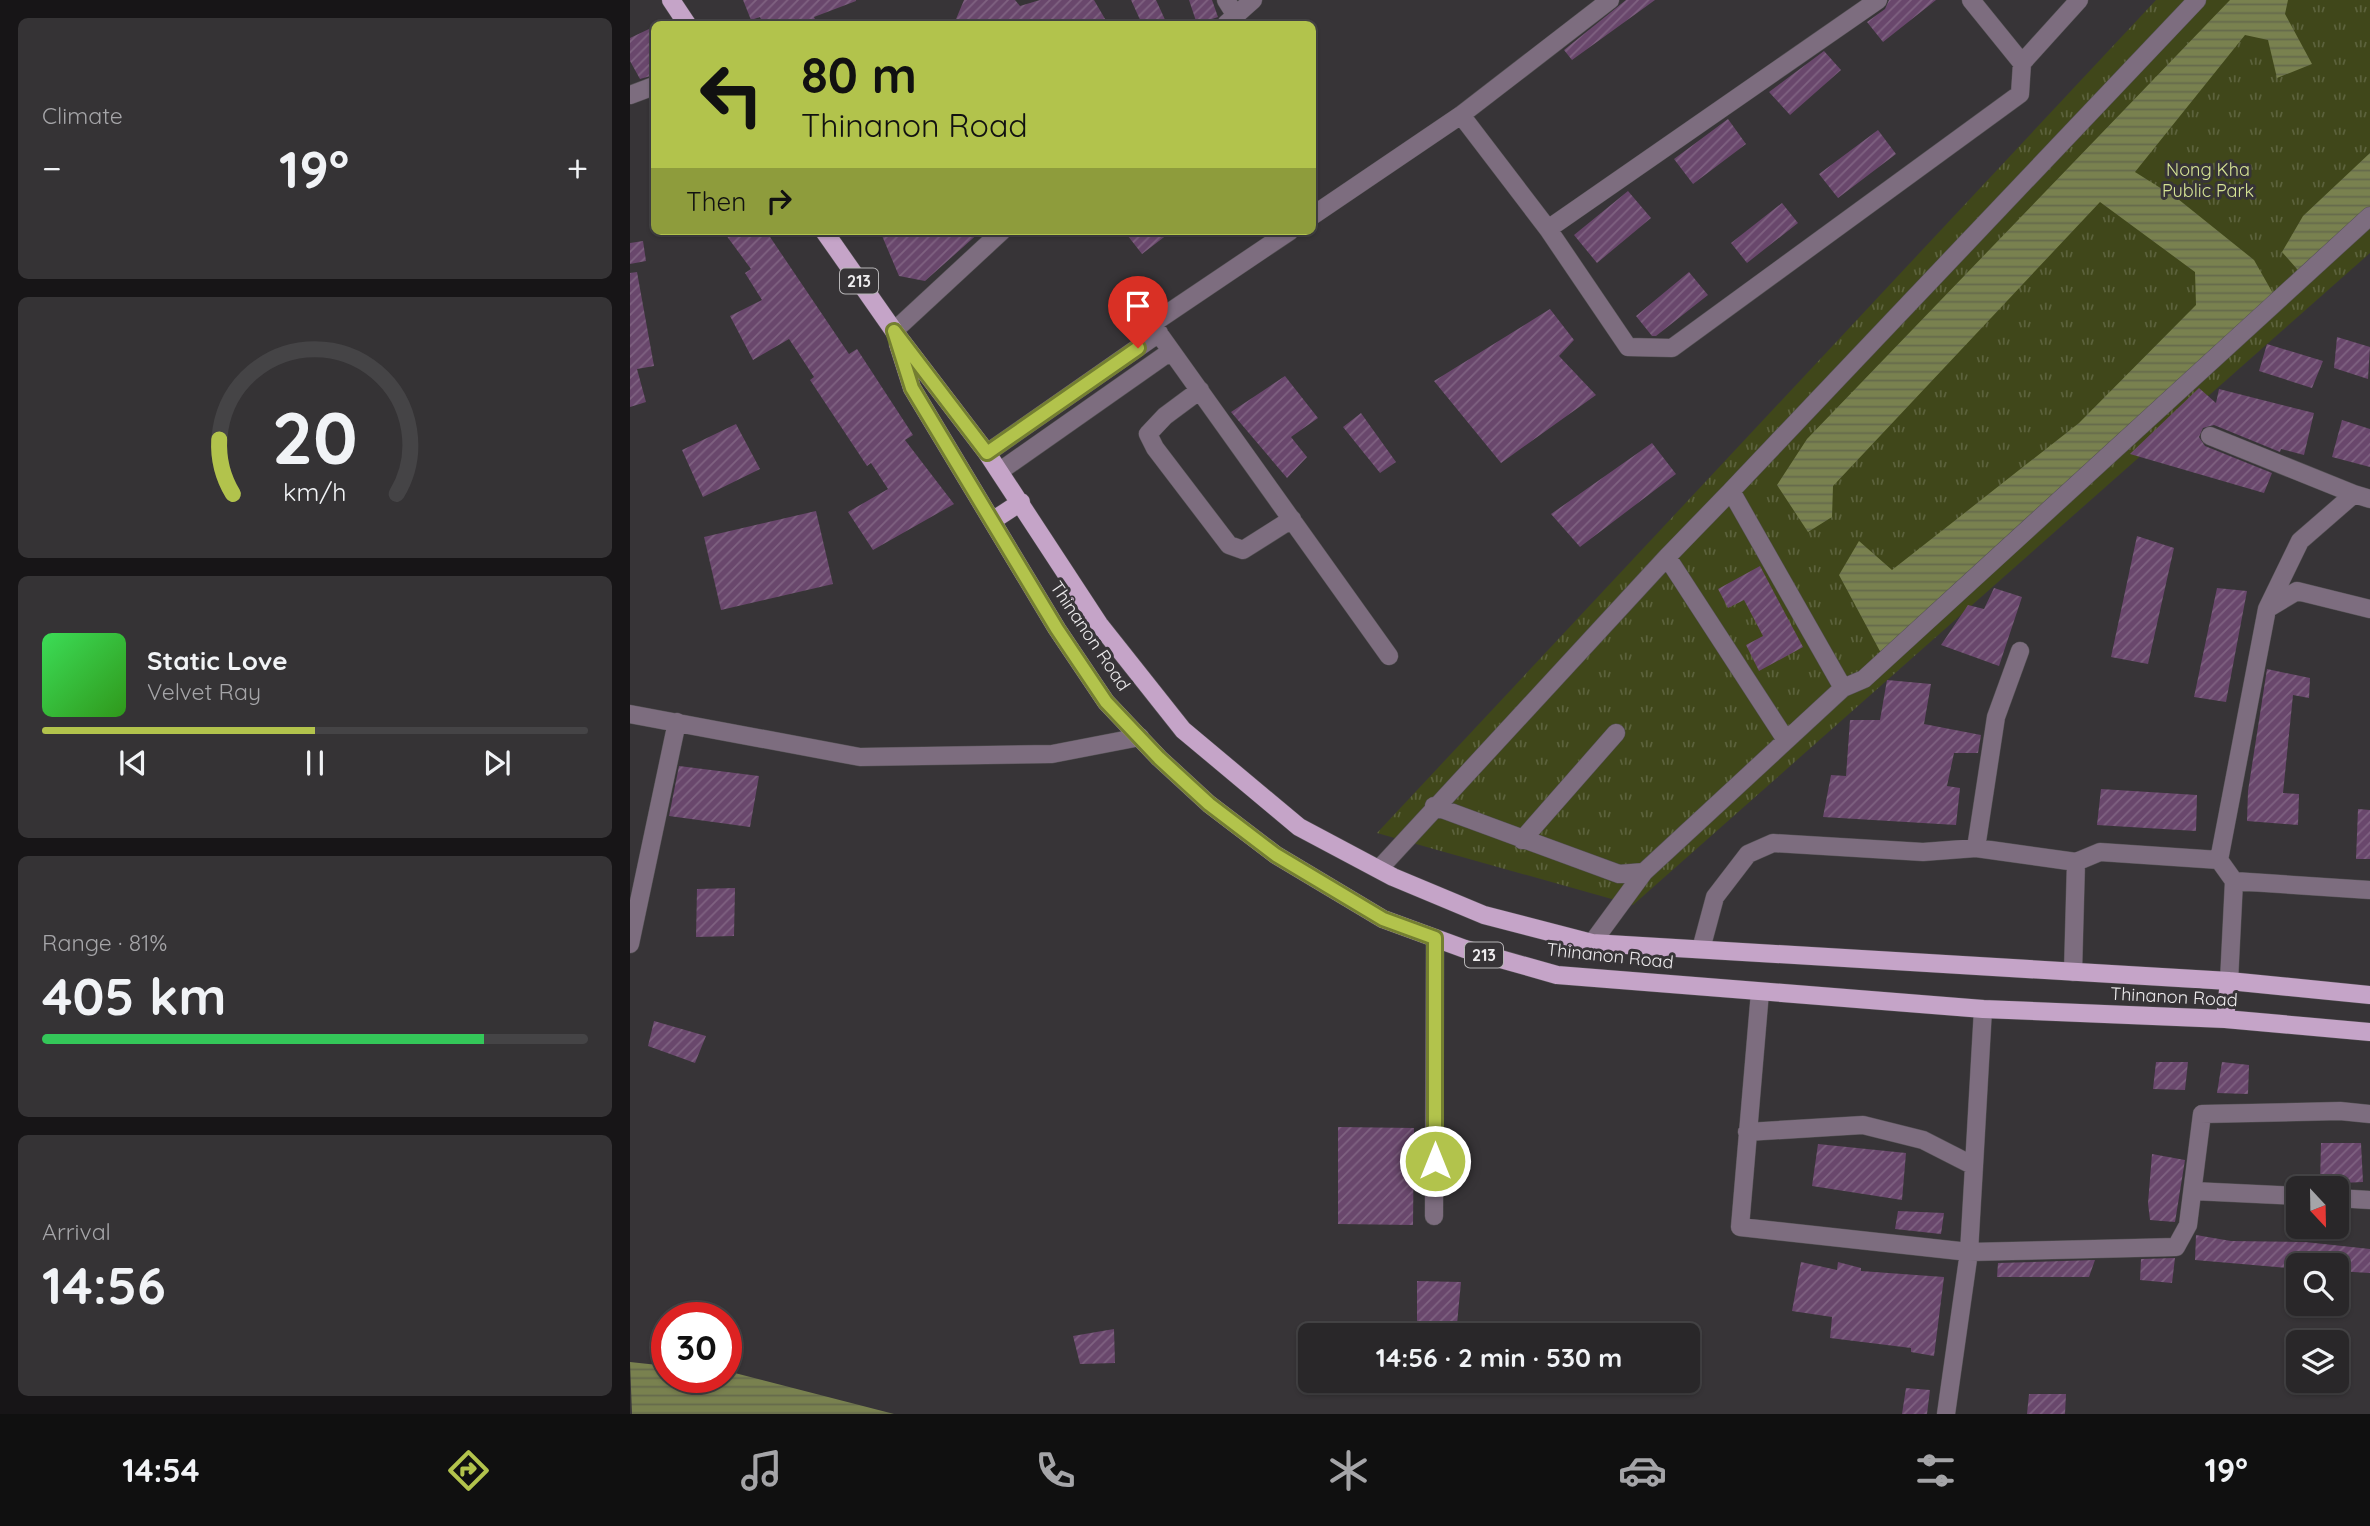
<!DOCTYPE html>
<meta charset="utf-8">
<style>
:root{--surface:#292729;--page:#353335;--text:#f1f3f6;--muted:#a5a5a8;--line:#454446;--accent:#b2c34c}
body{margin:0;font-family:Quicksand,sans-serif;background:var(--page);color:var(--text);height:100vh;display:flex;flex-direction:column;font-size:26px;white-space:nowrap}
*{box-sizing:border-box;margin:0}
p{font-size:23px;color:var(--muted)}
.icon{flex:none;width:38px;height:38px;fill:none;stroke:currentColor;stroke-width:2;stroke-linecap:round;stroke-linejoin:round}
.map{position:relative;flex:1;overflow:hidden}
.sheet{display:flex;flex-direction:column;gap:18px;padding:18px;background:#171517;width:630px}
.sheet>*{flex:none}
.guide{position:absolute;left:21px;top:21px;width:665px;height:214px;border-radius:10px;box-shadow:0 2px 5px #0004,0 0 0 2px var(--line);background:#b2c34c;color:#111;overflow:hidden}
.needle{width:46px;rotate:158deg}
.fabs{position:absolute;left:1656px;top:1176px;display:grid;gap:14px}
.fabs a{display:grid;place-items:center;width:63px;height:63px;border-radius:10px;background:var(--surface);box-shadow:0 2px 5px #0004,0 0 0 2px var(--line);font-size:35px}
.speed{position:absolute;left:21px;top:1302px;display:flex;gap:14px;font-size:35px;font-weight:700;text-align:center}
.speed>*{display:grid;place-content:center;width:91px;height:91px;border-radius:50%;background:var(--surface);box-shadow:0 2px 5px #0004,0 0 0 2px var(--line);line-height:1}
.speed .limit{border:10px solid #d22;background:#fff;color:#111}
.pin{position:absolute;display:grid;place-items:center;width:60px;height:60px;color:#fff;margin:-72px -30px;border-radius:50% 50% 50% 0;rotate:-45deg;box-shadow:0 0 7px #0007}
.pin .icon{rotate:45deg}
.me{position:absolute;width:77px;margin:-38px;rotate:0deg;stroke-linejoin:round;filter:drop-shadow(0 0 5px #0008)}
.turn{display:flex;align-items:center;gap:24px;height:147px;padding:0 35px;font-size:32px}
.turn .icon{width:91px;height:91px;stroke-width:2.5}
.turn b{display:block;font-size:49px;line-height:60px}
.then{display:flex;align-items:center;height:66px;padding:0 35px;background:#0003;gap:14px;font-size:26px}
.big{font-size:52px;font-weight:700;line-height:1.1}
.sheet .tile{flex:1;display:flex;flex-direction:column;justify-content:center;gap:10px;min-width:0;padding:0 24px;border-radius:10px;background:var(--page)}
.sheet .dial{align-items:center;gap:0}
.dial svg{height:182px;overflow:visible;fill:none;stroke:var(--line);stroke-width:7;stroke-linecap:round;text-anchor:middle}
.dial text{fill:var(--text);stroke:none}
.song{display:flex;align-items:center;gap:21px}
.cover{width:84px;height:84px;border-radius:10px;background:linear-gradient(135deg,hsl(130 70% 55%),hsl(110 70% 35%))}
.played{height:7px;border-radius:4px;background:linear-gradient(90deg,var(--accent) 50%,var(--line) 50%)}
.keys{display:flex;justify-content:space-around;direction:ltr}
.heat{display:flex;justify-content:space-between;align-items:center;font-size:38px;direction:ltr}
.charge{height:10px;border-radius:5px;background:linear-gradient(90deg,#34c759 81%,var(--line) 0)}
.trip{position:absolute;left:668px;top:1323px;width:402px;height:70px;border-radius:10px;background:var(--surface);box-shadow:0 2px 5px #0004,0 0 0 2px var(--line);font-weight:700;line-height:70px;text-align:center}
.dock{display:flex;height:112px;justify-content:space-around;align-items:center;background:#101010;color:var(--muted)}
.dock .icon{width:49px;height:49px}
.dock .current{color:var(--accent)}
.dock b{font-size:32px;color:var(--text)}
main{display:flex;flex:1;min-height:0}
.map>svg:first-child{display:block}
</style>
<main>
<section class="sheet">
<div class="tile"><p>Climate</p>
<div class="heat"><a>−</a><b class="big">19°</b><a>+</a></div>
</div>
<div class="tile dial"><svg viewBox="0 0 100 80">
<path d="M14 69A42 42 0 1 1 86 69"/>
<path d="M14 69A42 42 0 0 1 8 45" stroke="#b2c34c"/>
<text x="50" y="56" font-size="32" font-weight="700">20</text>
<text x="50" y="72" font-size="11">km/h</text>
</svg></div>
<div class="tile">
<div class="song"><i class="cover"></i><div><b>Static Love</b><p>Velvet Ray</p></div></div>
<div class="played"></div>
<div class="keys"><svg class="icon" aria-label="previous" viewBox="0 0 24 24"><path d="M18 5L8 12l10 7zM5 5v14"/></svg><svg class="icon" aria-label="pause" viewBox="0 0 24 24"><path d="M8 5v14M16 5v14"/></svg><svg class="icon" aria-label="next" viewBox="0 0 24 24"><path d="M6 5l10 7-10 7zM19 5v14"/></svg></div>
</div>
<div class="tile"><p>Range · 81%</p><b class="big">405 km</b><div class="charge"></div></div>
<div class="tile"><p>Arrival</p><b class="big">14:56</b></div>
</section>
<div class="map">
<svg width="1740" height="1414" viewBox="0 0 1740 1414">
<defs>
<pattern id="park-tufts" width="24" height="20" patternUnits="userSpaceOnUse" patternTransform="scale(1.75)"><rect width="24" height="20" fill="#40471a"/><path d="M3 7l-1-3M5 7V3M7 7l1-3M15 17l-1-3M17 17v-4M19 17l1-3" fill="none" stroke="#5c623c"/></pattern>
<pattern id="water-rules" width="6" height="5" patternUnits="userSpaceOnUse" patternTransform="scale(1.75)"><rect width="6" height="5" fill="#79814f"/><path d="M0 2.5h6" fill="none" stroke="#656a4c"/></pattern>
<pattern id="building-hatch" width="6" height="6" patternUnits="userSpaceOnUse" patternTransform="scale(1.75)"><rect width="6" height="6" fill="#69476c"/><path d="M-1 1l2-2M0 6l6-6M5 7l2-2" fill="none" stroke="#7f6281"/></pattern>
</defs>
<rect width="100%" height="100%" fill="#373437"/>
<path fill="url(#park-tufts)" d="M1526,0H1740V253L1003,905L747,833Z"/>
<path fill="url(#water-rules)" d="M1600,0H1658L1655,14L1682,64L1647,78L1638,40L1615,35L1505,172L1548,199L1624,260L1649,304L1252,655L1209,575L1229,541L1262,570L1449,423L1566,305L1565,272L1470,202L1203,486L1202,517L1178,532L1147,485L1177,439Z
M1740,153V216L1674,277L1652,252L1673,216Z
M0,1362L37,1366V1377H96L97,1371L264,1414H2Z"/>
<path fill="url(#building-hatch)" d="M113,0H226V1L184,17L187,24H133L130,17L121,20Z
M334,0H385L390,6L410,0H464L478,24H324Z
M501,0H526L537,24H512Z
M559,0H582L588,17L567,24Z
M996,0H1025L942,60L934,50Z
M1259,0H1306L1253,42L1237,22L1255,9Z
M19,29L24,38V75L10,79L0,61V38Z
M1194,51L1211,70L1160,115L1139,92Z
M1098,119L1116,144L1063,184L1044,159Z
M1248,130L1266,154L1208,198L1189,174Z
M998,191L1021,218L967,263L944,235Z
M1152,203L1168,223L1117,263L1101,243Z
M93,231H136L219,354L227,349L283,435L275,440L324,504L243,550L218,512L258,489L241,463L237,466L180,380L184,377L159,339L123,360L100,316L132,300L115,273L121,269Z
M250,231H351L295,281L269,276Z
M494,231H542L512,254Z
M13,241L16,261L0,264V243Z
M7,272L24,366L7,369L16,402L0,407V273Z
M1059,272L1078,295L1026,336H1022L1006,316Z
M920,309L944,340L929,356L966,395L871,463L804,381Z
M1707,337L1740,347L1738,379L1704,368Z
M1637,344L1693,361L1682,388L1629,371Z
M655,376L688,418L661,437L677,457L657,478L601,412Z
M1569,388L1586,403L1589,389L1684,413L1674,455L1651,449L1650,452L1584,425L1573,428L1569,437L1575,446L1642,473L1634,493L1500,454Z
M731,413L766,462L750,473L713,427Z
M1712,420L1740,429V467L1702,457Z
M106,424L130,469L73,497L52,450Z
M1022,443L1046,474L950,547L921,514Z
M186,511L203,584L91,610L74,537Z
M1507,536L1544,548L1518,664L1481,657Z
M1130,566L1173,647L1129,671L1116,645L1133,636L1114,600L1098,608L1088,589Z
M1364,588L1392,597L1369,666L1311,645L1338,605L1354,609Z
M1587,588L1617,591L1596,702L1564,697Z
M1637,669L1680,678L1679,698L1663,695L1653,793L1669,794L1668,825L1617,821L1618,791Z
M1257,680L1301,684L1294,724L1351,735L1348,753H1324L1317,786L1330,788L1326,825L1193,817L1201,775L1216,776L1220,720H1250Z
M49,766L129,776L120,827L39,816Z
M1471,789L1567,795L1566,831L1467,825Z
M1728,809L1740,810V859H1726Z
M105,888L104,936L66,937L67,889Z
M24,1021L76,1036L65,1063L18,1046Z
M1526,1062H1558L1555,1090L1523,1089Z
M1592,1062L1619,1065L1618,1094L1587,1093Z
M708,1127L784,1128L783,1225L708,1224Z
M1691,1143H1731L1733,1182L1690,1184Z
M1188,1144L1276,1153L1272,1200L1182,1186Z
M1522,1154L1555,1160L1545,1222L1520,1220L1518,1203Z
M1268,1211L1314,1213L1311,1234L1265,1229Z
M1566,1235L1601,1241L1675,1242L1740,1249V1273L1706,1271V1265H1658V1268L1565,1260Z
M1545,1258L1542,1283L1510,1280L1511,1259Z
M1465,1260L1459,1277H1367L1368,1263Z
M1171,1262L1207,1270L1208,1262L1231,1268V1271L1314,1277L1304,1356L1281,1352V1348L1200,1338L1202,1317L1162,1311Z
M787,1281L831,1282L826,1335H787Z
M484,1329L485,1363L450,1364L443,1336Z
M1276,1388L1300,1390L1297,1414H1272Z
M1399,1394H1436L1435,1414H1397Z"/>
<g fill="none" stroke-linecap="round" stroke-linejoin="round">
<defs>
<path id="minor" d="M596,0L606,16
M596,24L623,0
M1392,63L1449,0
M0,95L24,86
M831,115L918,229L998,347L1042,348L1390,94L1392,63L1341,0
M682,216L831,115L980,0
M918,229L1248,0
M660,231L522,324L759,656
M264,331L372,231
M570,390L535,416L518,434L525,448L599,545L613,550L662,519
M1580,436L1724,494
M357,453L529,333
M370,471L541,351
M1101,491L1567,0
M1637,609L1670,541L1724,494L1740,499
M1213,688L1234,679L1740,216
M0,714L230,757L422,754L510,737
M804,806L989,874L1014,872L1213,688L1101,491L1037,557
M892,840L986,733
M1346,848L1366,717L1390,651
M1589,860L1637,609L1667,591L1740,609
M749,869L1037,557L1156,740
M962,943L1014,872
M0,944L47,722
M1071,949L1085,897L1118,854L1143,843L1293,852L1346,848L1446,862
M1443,972L1446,862L1470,852L1589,860L1604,881L1740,890
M1599,981L1604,881
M1130,992L1110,1227L1339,1252L1546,1247L1558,1225L1572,1114L1710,1111L1740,1114
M1117,1132L1233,1125L1293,1140L1344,1166L1339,1252L1316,1414
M1344,1166L1353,1009
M1563,1191L1668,1196
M1706,1198L1740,1200
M804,1216L805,938"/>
<path id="major" d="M41,0L57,24
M194,231L264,331L357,453L469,624L553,730L669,827L763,877L854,915L962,943L1599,981L1740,995
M268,344L282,388L427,629L476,702L529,758L579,804L646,855L753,919L835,949L927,975L1353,1009L1595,1019L1740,1032
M362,521L391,502
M1595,1019L1599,981"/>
</defs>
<use href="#minor" stroke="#545154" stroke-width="19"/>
<use href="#major" stroke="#545154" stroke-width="19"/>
<use href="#minor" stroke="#7d6d7f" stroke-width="18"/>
<use href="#major" stroke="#c5a4c8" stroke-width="18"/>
</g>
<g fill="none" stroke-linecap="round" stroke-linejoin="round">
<defs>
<path id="route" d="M508,348L357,453L264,331L282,388L427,629L476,702L529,758L579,804L646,855L753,919L805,938V1161"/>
</defs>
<use href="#route" stroke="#747f31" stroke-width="18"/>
<use href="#route" stroke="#b2c34c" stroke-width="12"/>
</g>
<g text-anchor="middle" stroke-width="6" stroke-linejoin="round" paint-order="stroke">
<g fill="#373437" stroke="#b7b5b7" stroke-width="2">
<rect x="210" y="268.5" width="38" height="25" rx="5"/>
<rect x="835" y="942.5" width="38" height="25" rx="5"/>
</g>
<g font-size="16" font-weight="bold" fill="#eeecee">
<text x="229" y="287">213</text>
<text x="854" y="961">213</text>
</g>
<g font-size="18" fill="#d6e495" stroke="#373437">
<text x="1578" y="176">Nong Kha<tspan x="1578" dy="21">Public Park</tspan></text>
</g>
<g font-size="18" fill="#eeecee" stroke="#373437">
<text transform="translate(460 636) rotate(56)" y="6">Thinanon Road</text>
<text transform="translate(980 956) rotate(6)" y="6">Thinanon Road</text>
<text transform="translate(1544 997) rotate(3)" y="6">Thinanon Road</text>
</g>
</g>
</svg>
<div class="fabs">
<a><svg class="needle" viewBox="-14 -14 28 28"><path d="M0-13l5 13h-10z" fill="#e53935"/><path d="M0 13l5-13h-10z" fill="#a5a5a8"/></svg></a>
<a><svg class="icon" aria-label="search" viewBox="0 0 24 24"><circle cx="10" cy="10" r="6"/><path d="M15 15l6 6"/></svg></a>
<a><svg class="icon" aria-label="layers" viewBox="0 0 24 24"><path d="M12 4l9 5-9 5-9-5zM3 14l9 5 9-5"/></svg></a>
</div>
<div class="speed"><div class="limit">30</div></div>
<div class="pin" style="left:508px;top:348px;background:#d93025"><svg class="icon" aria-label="arrive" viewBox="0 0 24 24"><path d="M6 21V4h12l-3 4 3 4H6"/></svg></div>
<svg class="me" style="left:805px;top:1161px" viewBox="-20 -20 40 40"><circle r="17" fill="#b2c34c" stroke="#fff" stroke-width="3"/><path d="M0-11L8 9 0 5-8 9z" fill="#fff"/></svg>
<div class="trip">14:56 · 2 min · 530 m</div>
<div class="guide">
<div class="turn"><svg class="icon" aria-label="left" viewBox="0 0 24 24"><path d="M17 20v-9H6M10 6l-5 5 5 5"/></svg><div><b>80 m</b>Thinanon Road</div></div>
<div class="then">Then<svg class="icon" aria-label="right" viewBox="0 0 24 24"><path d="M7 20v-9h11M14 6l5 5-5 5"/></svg></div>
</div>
</div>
</main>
<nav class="dock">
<b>14:54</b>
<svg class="icon current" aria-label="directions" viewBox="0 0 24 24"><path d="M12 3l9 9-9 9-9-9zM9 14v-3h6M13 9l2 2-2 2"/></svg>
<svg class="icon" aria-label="music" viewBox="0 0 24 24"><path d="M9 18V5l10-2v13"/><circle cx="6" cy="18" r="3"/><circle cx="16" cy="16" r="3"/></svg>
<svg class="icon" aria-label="phone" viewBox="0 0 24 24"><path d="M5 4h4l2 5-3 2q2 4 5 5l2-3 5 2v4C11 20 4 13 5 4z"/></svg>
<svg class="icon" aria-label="climate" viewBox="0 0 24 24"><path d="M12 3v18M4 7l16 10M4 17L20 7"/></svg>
<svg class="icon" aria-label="car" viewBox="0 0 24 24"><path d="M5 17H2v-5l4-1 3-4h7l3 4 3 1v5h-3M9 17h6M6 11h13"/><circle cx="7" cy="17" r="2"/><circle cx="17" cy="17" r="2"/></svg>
<svg class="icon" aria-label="filters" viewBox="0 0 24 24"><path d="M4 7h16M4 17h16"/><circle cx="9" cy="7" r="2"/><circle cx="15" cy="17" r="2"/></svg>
<b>19°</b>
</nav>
